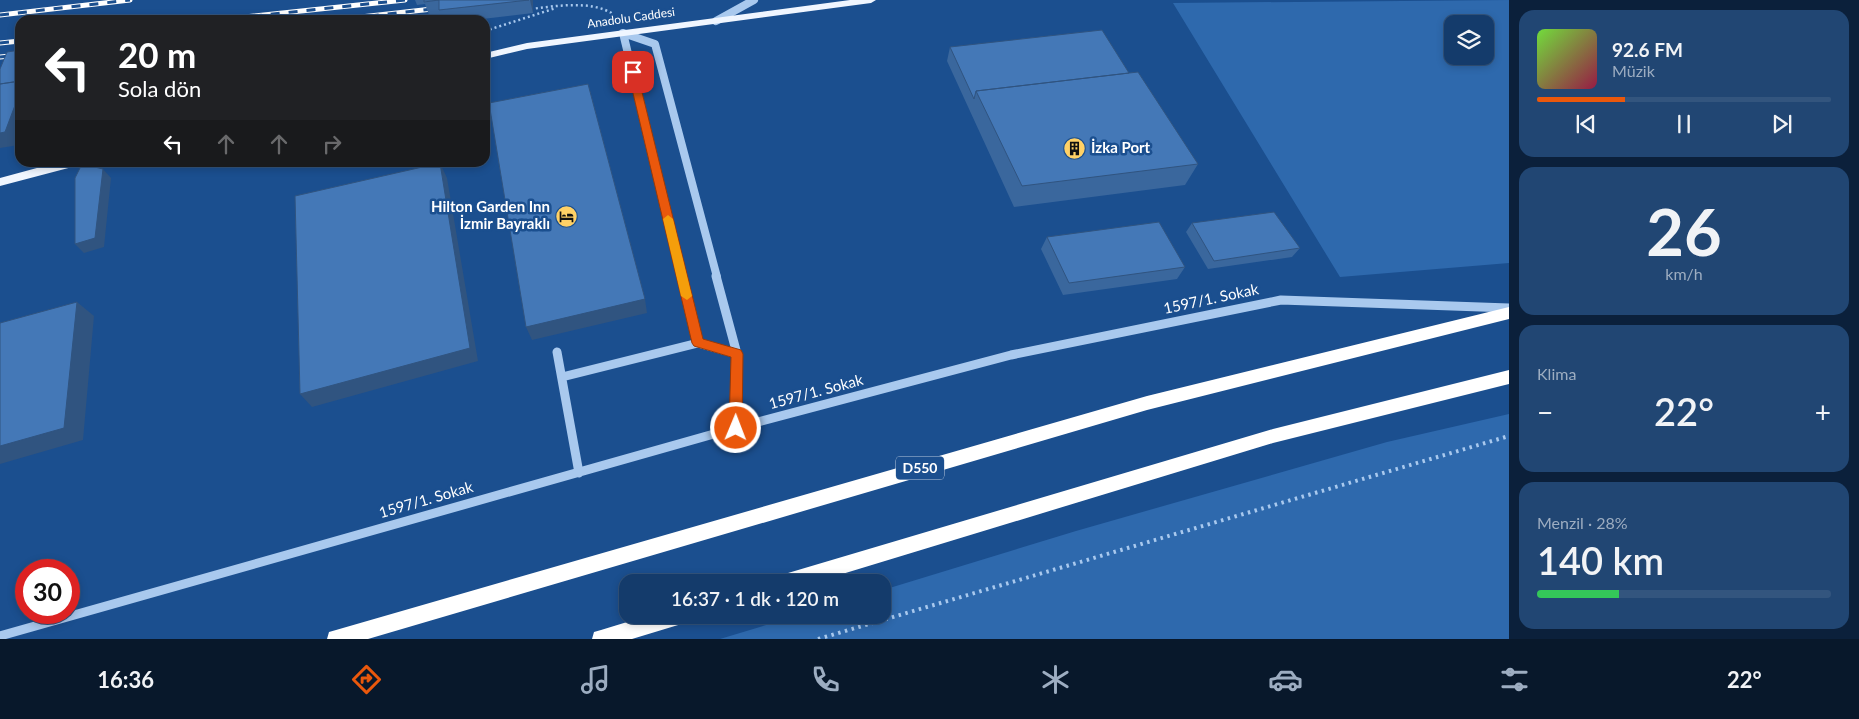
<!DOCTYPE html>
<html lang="tr">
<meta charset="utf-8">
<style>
:root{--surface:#143b6b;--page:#214673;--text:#f1f3f6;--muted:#9dadc1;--line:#33557e;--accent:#ea580c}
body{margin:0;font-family:Lato,sans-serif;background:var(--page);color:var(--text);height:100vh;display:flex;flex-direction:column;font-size:19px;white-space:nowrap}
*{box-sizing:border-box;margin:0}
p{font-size:16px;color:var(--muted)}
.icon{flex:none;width:28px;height:28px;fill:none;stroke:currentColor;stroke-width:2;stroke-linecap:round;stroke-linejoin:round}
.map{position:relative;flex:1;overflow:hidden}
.side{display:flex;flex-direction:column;gap:10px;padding:10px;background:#0b203b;width:350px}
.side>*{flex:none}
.hud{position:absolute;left:15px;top:15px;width:475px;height:152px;border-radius:15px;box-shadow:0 2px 8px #0003,0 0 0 1px var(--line);background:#202124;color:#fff;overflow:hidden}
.controls{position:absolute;left:1444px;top:15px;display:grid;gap:10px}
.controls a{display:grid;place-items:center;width:50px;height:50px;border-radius:10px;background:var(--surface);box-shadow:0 2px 8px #0003,0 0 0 1px var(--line);font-size:25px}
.speed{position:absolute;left:15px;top:559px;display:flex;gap:10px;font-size:25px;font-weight:700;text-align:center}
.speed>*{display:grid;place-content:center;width:65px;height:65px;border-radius:50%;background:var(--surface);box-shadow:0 2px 8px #0003,0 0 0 1px var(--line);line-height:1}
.speed .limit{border:8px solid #d22;background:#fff;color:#111}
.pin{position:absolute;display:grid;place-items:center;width:42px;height:42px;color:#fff;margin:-21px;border-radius:10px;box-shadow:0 2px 8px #0006}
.me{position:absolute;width:55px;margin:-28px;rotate:1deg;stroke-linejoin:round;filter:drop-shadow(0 0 4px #0008)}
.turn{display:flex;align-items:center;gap:18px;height:105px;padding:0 20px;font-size:22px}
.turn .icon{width:65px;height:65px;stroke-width:2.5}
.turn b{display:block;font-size:35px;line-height:42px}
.lanes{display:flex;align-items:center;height:48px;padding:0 20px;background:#0003;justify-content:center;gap:25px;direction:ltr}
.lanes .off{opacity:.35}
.big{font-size:38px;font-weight:600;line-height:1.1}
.side .tile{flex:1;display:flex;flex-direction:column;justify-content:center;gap:8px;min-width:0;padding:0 18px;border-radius:15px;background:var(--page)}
.side .dial{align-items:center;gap:0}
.dial b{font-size:65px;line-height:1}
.song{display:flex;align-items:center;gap:15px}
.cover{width:60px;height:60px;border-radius:8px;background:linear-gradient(135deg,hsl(100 70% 55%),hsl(340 70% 35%))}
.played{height:5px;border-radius:2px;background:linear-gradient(90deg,var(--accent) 30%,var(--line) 30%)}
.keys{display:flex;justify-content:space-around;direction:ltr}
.heat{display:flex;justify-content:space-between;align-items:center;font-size:28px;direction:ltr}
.charge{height:8px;border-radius:4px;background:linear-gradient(90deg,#34c759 28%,var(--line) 0)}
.trip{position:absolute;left:619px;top:574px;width:272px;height:50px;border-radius:15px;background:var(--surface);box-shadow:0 2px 8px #0003,0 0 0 1px var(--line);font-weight:600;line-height:50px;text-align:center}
.tabs{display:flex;height:80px;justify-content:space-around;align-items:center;background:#08182b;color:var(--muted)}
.tabs .icon{width:35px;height:35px}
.tabs .current{color:var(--accent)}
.tabs b{font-size:22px;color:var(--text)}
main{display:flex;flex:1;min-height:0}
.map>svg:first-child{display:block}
</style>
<main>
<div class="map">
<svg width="1509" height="639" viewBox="0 0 1509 639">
<rect width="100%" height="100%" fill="#1b4f8f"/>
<path fill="#2e69ad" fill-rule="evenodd" d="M1509,0V263L1340,277L1173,3ZM1452,24H1485V56H1452Z
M1509,414V639H720L799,615H882L883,590L1076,531L1387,442Z"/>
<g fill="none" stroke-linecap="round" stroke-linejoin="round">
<path stroke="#a9c9ee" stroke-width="2.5" stroke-dasharray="2 3" stroke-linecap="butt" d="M531,9C555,6 592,0 613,14
M485,31L556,8"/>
<path stroke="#a9c9ee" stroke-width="4" stroke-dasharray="2.5 4.5" stroke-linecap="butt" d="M818,639L1509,436"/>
<path stroke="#a9c9ee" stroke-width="8" d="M716,21L754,0
M623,33L655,44L717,277
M623,33L682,277"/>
<path stroke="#a9c9ee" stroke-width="9" d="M682,276L698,343L737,354
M716,276L737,354L735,428
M557,352L579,473
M562,377L698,343
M0,636L735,428L1011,355L1281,300L1509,308"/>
<path fill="#f0f6ff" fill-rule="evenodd" d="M850,0H876L871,3L527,49L485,59V53L527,43Z
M59,162H81L76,166L0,186V178Z"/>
<path fill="#fff" fill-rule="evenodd" d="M1509,307V319L1147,410L368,639H327L329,632L336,630L1147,396Z
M1509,370V384L1273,443L816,582H779L782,576L788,573L1273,429Z
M650,615H690L688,622L632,639H592L594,632L601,630Z"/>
<defs>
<path id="rail" d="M0,15L130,0
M217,20L405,0
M334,20L441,8
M0,43L20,41
M0,57L20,55"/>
</defs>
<use href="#rail" stroke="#fff" stroke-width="5"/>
<use href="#rail" stroke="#1b4f8f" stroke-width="3" stroke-dasharray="9" stroke-linecap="butt"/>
</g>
<path fill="#3a679d" d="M415,0H533V13L474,20H442L440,14L429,15L425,4L417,5Z
M950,47L1129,73L1198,164L1185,185L1014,207L947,61Z
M1192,223L1300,248L1292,257L1208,269L1186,232Z
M1047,237L1185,267L1177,279L1063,295L1041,249Z"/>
<path fill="#305480" d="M530,0H533V13Z
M20,85V141L19,145L0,148V133Z
M440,163L447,178L478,361L312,407L300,394Z
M103,169L111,178L104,247L84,253L75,244Z
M645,299L647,313L532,340L526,327Z
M77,302L94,316L83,440L0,464V446Z"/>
<path fill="#4478b7" stroke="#305480" d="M424,0H529L439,10V0L424,2Z
M1102,30L1129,73L976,91L974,99L950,47Z
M20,50V81L0,84V69L7,52Z
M1138,72L1198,164L1022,186L976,91Z
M20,81V92L5,132L0,133V84Z
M588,84L645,299L526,327L489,103Z
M440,163L470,348L300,394L295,196Z
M82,164L103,169L95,238L75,244V178Z
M1274,212L1300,248L1214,261L1192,223Z
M1159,222L1185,267L1069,283L1047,237Z
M77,302L64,428L0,446V323Z"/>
<path fill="#ea580c" stroke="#983908" d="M630,69H636L637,72L703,339L741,350L743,354L742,428L740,432L736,434L731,432L729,428L731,357L694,346L692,343L628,72Z"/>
<path fill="#f59e0b" d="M668,215L673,219L692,296L687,300L681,296L663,219Z"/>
<defs>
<symbol id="building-disc" viewBox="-11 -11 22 22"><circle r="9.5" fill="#ffd166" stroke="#1b4f8f"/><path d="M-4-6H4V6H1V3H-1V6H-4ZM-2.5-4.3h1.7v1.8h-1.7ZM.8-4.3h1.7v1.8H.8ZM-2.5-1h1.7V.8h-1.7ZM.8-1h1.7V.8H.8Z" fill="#111"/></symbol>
<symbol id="hotel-disc" viewBox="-11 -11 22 22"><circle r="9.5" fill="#ffd166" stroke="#1b4f8f"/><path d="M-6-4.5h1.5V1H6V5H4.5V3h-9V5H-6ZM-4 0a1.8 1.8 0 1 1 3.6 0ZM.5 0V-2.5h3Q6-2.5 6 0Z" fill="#111"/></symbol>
</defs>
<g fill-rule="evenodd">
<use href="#building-disc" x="1062" y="136" width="25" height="25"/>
<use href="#hotel-disc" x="554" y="204" width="25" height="25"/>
</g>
<g text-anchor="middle" stroke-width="5" stroke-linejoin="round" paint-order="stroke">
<g font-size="12" fill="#fff" stroke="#1b4f8f">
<text transform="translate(631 18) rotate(-8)" y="4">Anadolu Caddesi</text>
</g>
<rect fill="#1b4f8f" stroke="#bbcadd" stroke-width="1" x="896" y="456.5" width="48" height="23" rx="4"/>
<g font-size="14" font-weight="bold" fill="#fff">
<text x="920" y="473">D550</text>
</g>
<g font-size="15" font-weight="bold" fill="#fff" stroke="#1b4f8f" text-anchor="start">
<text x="1091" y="153">İzka Port</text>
<text x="550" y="212" text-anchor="end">Hilton Garden Inn<tspan x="550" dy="17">İzmir Bayraklı</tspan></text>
</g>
<g font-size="15" fill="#fff" stroke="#1b4f8f">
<text transform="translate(1211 299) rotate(-12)" y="5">1597/1. Sokak</text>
<text transform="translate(816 392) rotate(-15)" y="5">1597/1. Sokak</text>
<text transform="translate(426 500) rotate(-16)" y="5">1597/1. Sokak</text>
</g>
</g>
</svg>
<div class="controls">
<a><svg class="icon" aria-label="layers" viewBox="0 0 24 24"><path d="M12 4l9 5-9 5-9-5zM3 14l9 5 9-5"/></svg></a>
</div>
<div class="speed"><div class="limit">30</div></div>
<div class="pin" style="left:633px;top:72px;background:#d93025"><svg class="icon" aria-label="arrive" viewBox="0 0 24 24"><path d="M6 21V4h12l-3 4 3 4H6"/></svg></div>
<svg class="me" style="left:736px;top:428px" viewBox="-20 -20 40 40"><circle r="17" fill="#ea580c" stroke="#fff" stroke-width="3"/><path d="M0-11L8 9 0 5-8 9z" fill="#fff"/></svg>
<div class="trip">16:37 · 1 dk · 120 m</div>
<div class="hud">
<div class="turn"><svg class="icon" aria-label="left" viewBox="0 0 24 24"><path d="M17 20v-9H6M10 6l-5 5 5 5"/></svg><div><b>20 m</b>Sola dön</div></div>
<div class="lanes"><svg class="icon" aria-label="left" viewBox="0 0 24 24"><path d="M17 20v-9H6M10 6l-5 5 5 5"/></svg><svg class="icon off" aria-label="ahead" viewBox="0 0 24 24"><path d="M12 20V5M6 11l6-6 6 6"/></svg><svg class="icon off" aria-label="ahead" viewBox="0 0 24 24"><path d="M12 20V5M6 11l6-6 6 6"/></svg><svg class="icon off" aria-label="right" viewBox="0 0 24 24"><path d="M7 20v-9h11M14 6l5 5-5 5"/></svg></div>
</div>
</div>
<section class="side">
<div class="tile">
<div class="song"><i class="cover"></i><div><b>92.6 FM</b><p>Müzik</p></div></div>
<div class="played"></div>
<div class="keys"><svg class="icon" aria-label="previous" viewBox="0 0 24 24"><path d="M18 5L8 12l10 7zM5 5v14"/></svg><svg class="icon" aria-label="pause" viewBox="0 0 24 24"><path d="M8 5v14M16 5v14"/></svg><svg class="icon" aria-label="next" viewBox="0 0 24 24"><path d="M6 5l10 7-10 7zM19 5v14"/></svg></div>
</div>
<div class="tile dial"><b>26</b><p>km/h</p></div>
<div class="tile"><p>Klima</p>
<div class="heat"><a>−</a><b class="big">22°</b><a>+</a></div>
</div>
<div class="tile"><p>Menzil · 28%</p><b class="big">140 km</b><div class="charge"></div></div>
</section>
</main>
<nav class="tabs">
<b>16:36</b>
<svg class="icon current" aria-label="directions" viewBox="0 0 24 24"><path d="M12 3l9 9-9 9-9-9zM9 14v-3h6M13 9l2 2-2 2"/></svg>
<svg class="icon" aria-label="music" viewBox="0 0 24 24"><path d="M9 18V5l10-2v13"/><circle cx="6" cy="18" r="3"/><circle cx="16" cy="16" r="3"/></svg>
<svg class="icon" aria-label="phone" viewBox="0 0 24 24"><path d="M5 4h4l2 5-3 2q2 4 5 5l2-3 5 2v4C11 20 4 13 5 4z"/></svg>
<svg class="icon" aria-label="climate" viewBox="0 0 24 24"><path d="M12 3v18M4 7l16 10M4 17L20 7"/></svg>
<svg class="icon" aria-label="car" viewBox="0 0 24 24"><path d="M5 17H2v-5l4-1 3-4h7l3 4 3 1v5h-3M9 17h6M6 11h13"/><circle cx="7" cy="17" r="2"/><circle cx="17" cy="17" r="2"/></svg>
<svg class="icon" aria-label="filters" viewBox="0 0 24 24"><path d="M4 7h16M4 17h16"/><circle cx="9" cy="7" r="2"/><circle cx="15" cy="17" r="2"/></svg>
<b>22°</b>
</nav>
